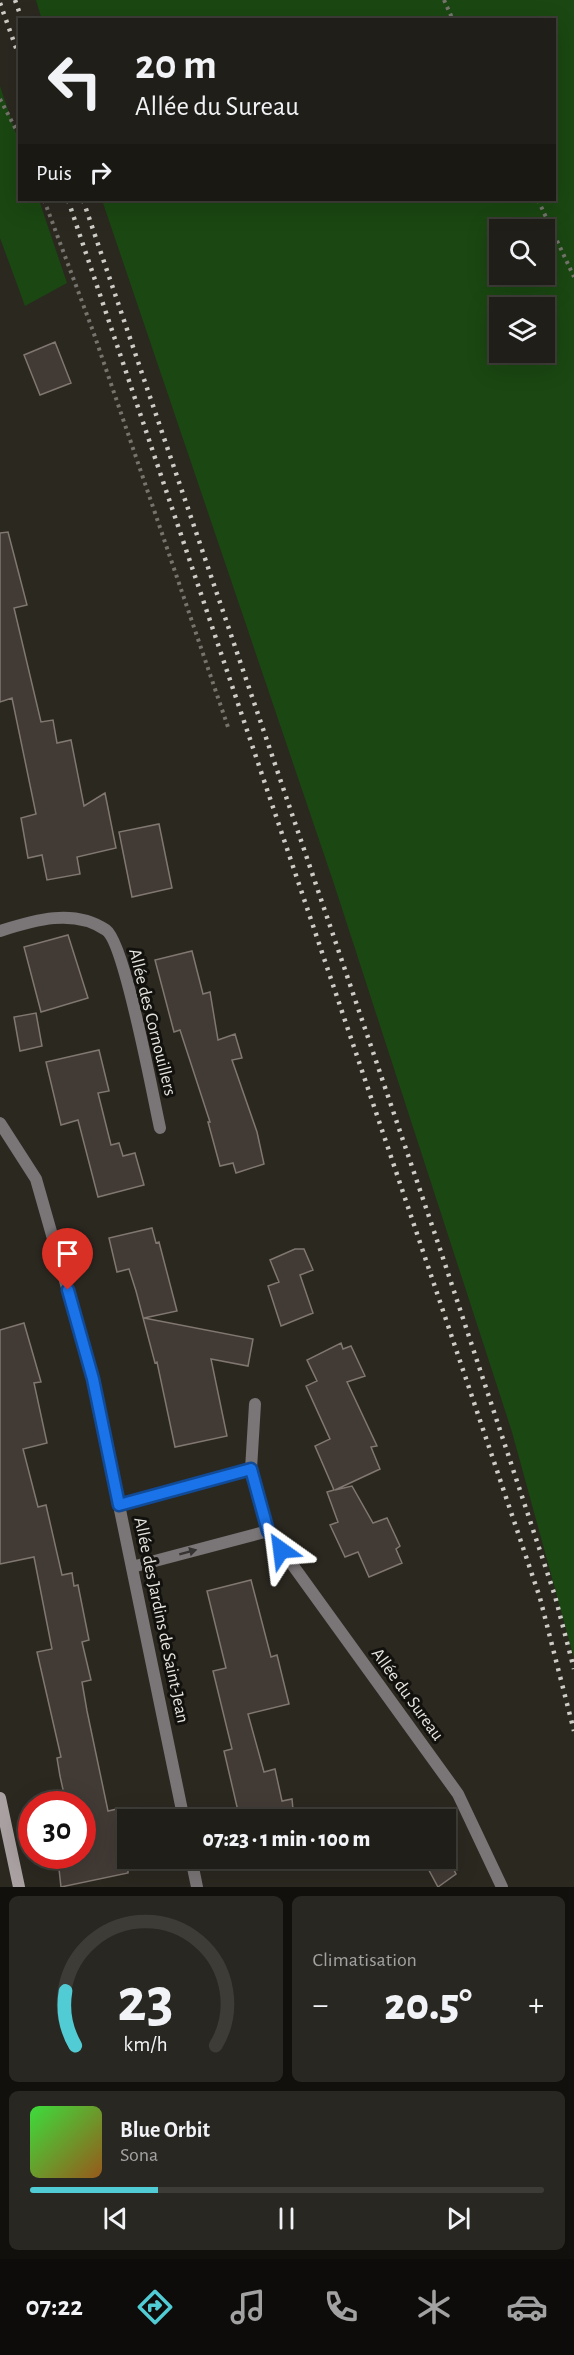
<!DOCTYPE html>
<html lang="fr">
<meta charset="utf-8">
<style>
:root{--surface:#201e18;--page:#282721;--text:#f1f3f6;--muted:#a2a2a2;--line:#3d3c37;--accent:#51ccd5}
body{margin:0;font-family:"Alegreya Sans",sans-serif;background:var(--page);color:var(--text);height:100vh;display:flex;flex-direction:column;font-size:22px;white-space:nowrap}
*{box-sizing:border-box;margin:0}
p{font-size:20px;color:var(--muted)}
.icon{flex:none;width:33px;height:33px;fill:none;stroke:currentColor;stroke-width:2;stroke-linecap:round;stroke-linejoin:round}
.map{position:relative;height:1887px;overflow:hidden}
.side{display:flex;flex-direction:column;gap:9px;padding:9px;background:#12100d;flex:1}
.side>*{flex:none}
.guide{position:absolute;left:18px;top:18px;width:538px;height:183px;border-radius:0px;box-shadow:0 6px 24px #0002,0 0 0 2px var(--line);background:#201e18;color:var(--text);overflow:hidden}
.buttons{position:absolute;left:489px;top:219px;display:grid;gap:12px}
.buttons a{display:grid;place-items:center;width:66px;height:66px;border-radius:0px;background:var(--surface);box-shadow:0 6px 24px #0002,0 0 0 2px var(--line);font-size:30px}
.speed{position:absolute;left:18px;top:1791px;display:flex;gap:12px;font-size:30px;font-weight:700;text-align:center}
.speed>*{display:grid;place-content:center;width:78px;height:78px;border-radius:50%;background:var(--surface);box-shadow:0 6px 24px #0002,0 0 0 2px var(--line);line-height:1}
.speed .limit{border:9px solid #d22;background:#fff;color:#111}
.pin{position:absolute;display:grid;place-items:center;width:51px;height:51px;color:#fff;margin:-62px -26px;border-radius:50% 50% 50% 0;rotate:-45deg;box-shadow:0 0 6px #0007}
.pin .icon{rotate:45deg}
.me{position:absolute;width:66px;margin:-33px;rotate:329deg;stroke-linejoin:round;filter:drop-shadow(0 0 4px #0008)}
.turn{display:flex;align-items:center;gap:21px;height:126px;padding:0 18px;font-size:27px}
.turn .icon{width:78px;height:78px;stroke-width:2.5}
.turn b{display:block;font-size:42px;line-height:51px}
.then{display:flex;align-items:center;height:57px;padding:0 18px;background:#0003;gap:12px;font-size:22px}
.big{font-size:45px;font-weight:800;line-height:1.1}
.side .card{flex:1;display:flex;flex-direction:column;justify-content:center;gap:9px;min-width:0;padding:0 21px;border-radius:9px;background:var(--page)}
.side .dial{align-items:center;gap:0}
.dial svg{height:156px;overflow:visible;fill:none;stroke:var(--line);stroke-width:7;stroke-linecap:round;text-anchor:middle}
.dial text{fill:var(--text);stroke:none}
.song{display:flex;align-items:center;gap:18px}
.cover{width:72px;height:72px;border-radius:9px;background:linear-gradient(135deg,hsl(120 70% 55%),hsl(30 70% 35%))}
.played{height:6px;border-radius:3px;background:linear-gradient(90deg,var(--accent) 25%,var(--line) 25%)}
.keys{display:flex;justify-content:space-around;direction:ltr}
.heat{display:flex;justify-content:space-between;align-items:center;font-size:33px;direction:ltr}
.side .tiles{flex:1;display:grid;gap:9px;grid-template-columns:1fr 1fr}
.card:last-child{grid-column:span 2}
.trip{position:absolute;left:117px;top:1809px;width:339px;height:60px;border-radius:0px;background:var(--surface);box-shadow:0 6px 24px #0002,0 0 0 2px var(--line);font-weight:800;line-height:60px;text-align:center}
.tabs{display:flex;height:96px;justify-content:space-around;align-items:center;background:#0d0c0a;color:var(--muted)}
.tabs .icon{width:42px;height:42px}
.tabs .current{color:var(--accent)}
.tabs b{font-size:27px;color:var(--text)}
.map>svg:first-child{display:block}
</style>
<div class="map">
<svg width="574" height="1887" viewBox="0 0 574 1887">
<rect width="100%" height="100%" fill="#2b2820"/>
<path fill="#1a4712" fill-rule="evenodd" d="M36,0H574V1658L512,1432L334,884L102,200H555V20H42ZM500,230H544V274H500ZM500,308H544V352H500Z
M0,86L19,143L20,200H39L67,283L25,306L0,238Z"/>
<path fill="#423a35" stroke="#807771" stroke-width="1.5" d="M55,342L71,383L40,395L24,355Z
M8,532L27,605L14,608L41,722L53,720L57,743L71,740L84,806L105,793L116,848L77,857L80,874L47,880L42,855L28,858L21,818L36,814L12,698L0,702V533Z
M159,824L172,888L132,897L119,832Z
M68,935L88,998L41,1012L24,947Z
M192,951L203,994L210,992L218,1040L235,1034L242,1058L232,1060L257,1132L264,1164L236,1173L233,1163L220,1166L208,1122H210L180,1030L174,1032L155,960Z
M36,1013L42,1046L20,1051L14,1017Z
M99,1050L109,1091L98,1093L111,1145L119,1143L123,1156L135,1153L144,1185L98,1197L78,1120L61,1125L46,1062Z
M152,1228L156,1243L159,1242L177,1311L144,1318L253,1339L248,1366L211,1359L227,1436L175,1447L157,1362L155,1363L136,1291L129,1269L117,1272L109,1238Z
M295,1249H304L313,1270L300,1275L313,1313L281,1326L268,1286L279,1282L270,1260Z
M24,1323L41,1382L34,1383L47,1443L23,1449L38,1507L46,1505L62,1575L72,1573L74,1586L78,1585L89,1640L82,1642L91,1680L82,1682L87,1711L108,1811L117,1809L120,1827L128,1826V1873L61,1887L58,1860L82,1856V1799L66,1803L60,1776L57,1758L61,1757L37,1652L52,1649L34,1557L0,1564V1330Z
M341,1343L343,1349L351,1346L365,1376L347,1382L377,1446L371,1447L380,1469L335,1490L352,1486L373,1523L387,1518L400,1546L396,1549L402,1563L369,1577L358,1552L345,1557L330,1525L338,1522L327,1492L334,1490L315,1446L330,1439L306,1386L317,1381L307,1360Z
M251,1580L271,1657L277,1655L289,1704L248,1714L264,1772L275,1769L282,1801L292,1799L294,1820H248L245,1809L238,1811L224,1751L232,1749L213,1671L226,1668L207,1591Z
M446,1854L456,1874L438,1887L424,1861L446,1858Z"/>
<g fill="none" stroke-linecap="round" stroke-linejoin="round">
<path stroke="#76746d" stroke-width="4" stroke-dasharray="3 4.5" stroke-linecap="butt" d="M444,0L453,20
M0,99L20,137
M44,200L93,331L229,730
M538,200L574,277"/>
<path stroke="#7a7576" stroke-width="12" d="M0,931C34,920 74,908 106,930C125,943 153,1097 160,1128
M0,1123L36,1179L93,1379L184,1820
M255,1404L251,1469L268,1531L458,1794L502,1887
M119,1505L251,1469
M132,1567L268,1531
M191,1858L197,1887"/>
<path stroke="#a9a1a2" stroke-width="12" d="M0,1798L19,1887"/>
<path stroke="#ceccc6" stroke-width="4.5" stroke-dasharray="3 6" stroke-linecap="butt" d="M15,0L22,20
M0,3L20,59
M68,200L540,1598L574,1731
M83,200L439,1246L555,1596L574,1669"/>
</g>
<defs><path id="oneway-solid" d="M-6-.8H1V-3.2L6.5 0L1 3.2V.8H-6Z" transform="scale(1.5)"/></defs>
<use fill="#363432" href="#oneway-solid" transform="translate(188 1552) rotate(-15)"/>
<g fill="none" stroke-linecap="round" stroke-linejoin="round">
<defs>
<path id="route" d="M68,1290L93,1379L119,1505L251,1469L268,1531L281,1550"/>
</defs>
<use href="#route" stroke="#114b97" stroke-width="15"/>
<use href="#route" stroke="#1a73e8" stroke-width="10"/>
</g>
<g text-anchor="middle" stroke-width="6" stroke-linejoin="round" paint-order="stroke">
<g font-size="18" fill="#e7e5e0" stroke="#12110d">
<text transform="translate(153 1022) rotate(76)" y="6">Allée des Cornouillers</text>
<text transform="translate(162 1620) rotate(78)" y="6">Allée des Jardins de Saint-Jean</text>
<text transform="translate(408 1694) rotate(54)" y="6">Allée du Sureau</text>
</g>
</g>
</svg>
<div class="buttons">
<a><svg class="icon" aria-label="search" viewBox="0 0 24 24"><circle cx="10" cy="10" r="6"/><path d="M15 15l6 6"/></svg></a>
<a><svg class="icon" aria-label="layers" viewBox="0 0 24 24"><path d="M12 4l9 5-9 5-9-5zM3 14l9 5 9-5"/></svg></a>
</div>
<div class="speed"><div class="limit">30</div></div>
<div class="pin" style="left:68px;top:1290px;background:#d93025"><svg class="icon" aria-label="arrive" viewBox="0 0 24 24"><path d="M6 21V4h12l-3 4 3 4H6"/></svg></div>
<svg class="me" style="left:281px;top:1550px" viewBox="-20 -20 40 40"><path d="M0-17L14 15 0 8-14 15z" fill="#1a73e8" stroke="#fff" stroke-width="4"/></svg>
<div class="trip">07:23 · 1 min · 100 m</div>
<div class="guide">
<div class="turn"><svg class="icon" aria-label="left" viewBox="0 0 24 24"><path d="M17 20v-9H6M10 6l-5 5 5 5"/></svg><div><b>20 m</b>Allée du Sureau</div></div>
<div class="then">Puis<svg class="icon" aria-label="right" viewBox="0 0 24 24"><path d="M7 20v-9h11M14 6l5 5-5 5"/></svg></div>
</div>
</div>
<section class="side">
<div class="tiles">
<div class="card dial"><svg viewBox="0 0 100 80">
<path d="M14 69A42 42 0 1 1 86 69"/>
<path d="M14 69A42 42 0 0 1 9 41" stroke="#51ccd5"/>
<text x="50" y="56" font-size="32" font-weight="700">23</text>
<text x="50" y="72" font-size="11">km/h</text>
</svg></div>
<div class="card"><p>Climatisation</p>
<div class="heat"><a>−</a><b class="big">20.5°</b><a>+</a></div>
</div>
<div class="card">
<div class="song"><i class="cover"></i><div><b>Blue Orbit</b><p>Sona</p></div></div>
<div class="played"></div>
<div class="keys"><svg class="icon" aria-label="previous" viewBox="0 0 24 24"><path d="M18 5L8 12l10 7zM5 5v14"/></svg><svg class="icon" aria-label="pause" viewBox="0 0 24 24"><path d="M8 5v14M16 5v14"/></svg><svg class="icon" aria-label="next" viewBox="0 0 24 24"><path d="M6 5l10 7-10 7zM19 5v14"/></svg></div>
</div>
</div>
</section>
<nav class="tabs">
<b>07:22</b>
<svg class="icon current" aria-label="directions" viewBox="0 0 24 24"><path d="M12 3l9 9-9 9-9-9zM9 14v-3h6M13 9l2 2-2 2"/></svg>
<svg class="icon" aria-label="music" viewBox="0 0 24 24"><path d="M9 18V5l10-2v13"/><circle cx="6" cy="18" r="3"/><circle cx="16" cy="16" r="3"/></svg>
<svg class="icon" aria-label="phone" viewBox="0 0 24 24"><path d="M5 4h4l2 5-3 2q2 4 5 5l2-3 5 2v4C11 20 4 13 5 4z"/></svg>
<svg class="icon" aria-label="climate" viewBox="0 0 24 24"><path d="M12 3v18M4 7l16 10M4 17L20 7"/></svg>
<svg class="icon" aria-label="car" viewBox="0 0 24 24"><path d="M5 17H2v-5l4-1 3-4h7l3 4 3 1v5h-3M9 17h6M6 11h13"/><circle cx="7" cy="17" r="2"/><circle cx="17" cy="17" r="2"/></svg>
</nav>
